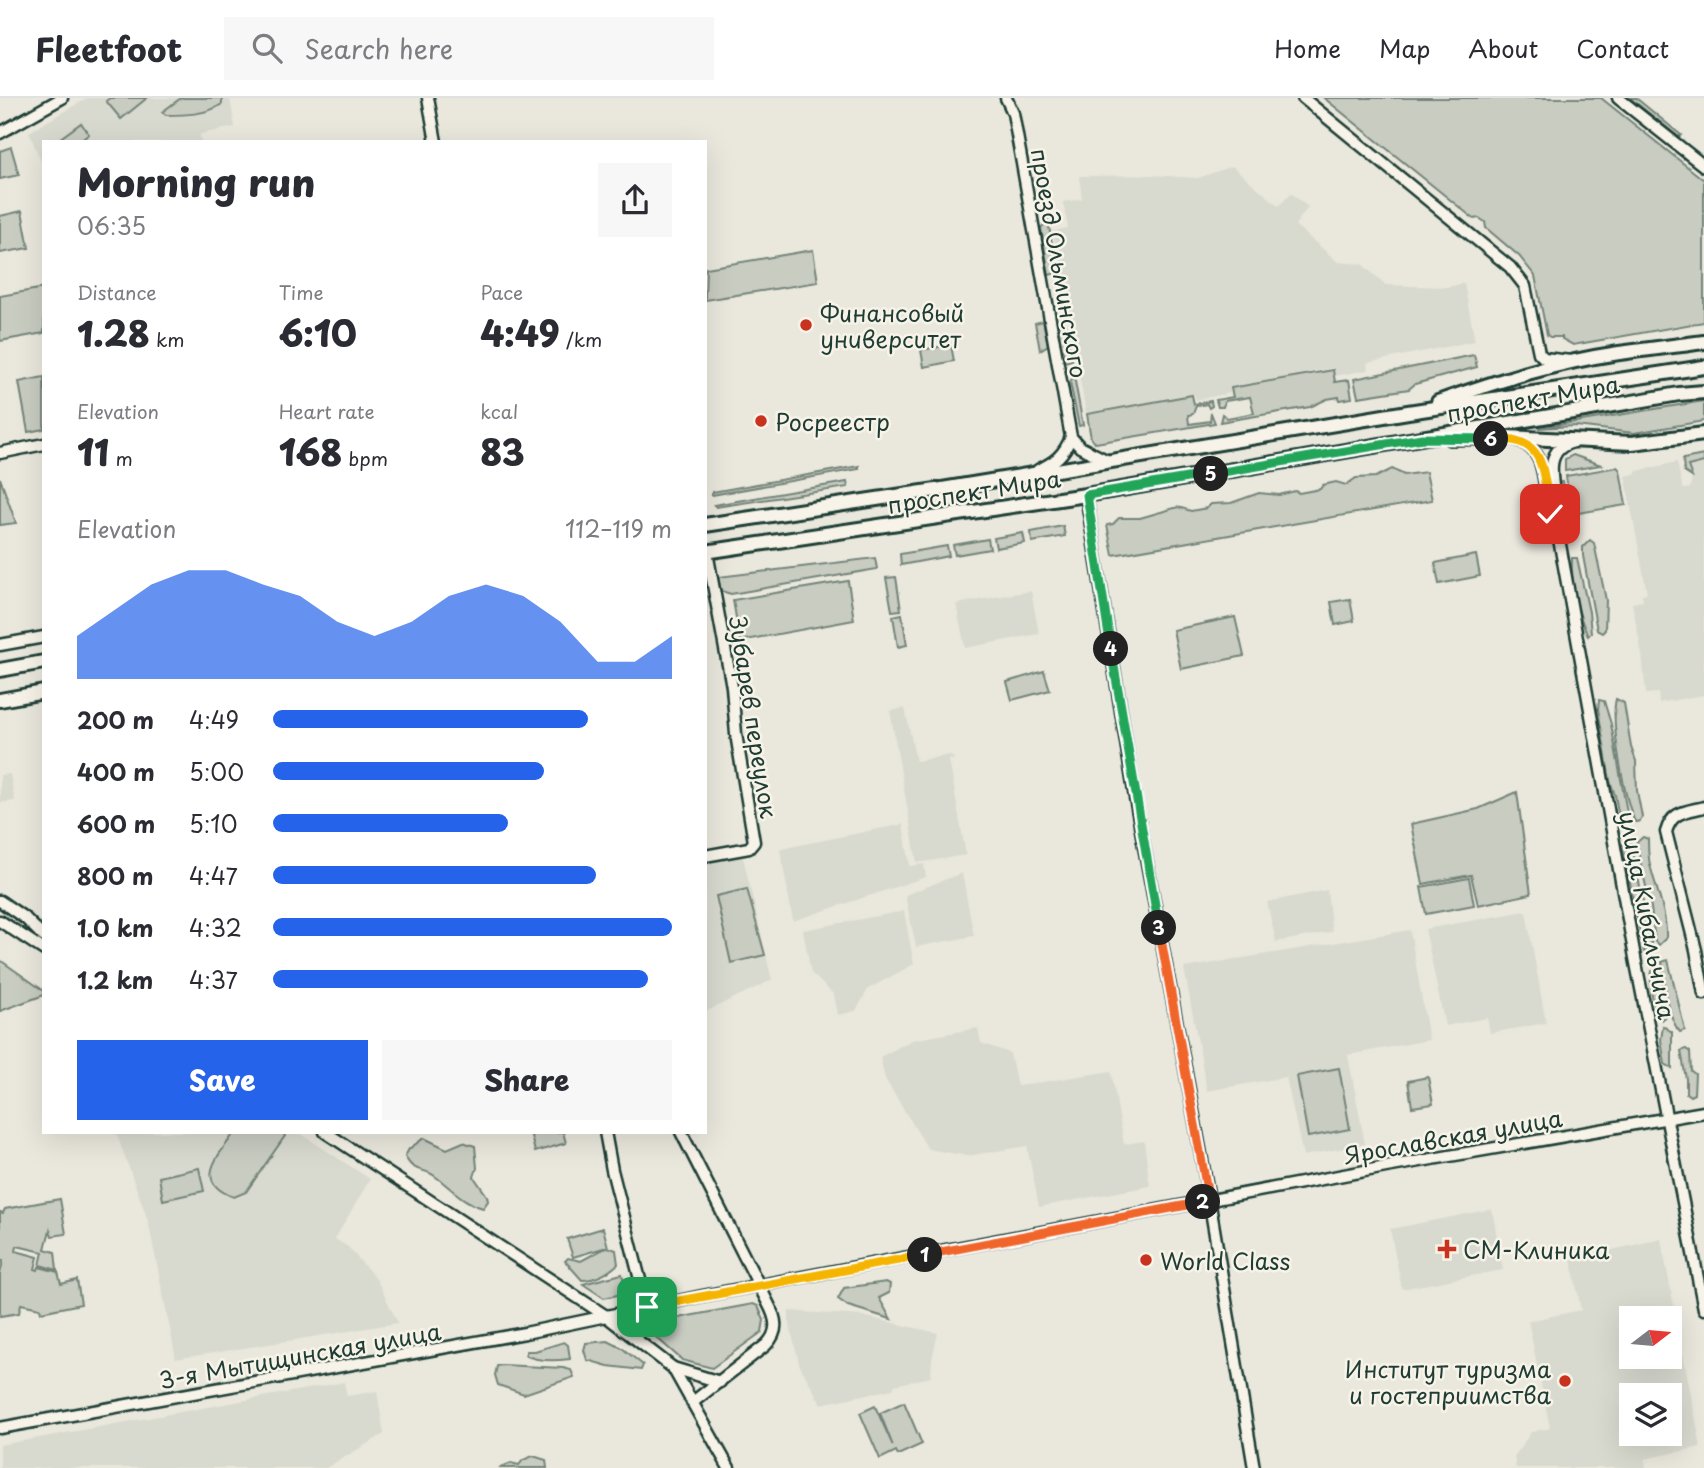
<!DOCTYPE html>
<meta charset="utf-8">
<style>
:root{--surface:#fff;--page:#f7f7f7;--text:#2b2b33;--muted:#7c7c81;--line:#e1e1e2;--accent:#2563eb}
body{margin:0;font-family:"Playpen Sans",sans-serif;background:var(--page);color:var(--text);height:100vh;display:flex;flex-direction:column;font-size:26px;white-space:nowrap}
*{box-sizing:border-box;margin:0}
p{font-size:23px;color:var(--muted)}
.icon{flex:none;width:38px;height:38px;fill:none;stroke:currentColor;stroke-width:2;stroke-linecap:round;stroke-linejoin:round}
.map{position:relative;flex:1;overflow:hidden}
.details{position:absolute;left:42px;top:42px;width:665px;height:994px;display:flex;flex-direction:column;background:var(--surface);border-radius:0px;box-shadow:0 7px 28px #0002}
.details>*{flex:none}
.needle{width:46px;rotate:74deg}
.fabs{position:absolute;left:1619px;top:1208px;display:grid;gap:14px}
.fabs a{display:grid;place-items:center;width:63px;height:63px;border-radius:0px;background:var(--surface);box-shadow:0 7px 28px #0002;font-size:35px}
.pin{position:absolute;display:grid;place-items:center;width:60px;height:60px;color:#fff;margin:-30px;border-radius:14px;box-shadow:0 4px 10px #0006}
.km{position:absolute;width:35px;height:35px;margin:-18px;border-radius:50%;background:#222;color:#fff;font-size:19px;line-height:35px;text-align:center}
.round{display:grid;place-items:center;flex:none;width:74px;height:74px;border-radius:0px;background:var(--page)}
.headline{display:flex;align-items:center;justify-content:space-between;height:119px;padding:0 35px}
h1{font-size:38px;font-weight:800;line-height:52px}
.figures{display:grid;grid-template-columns:repeat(3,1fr);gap:10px;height:119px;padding:7px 35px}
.figures div{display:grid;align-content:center}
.figures b{font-size:35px;font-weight:800}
.figures small{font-size:19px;font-weight:400}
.figures p{font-size:19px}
.chart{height:196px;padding:14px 35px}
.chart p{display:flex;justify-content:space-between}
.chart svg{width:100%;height:126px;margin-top:7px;fill:var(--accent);opacity:.7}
.primary-button{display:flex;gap:14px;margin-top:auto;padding:14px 35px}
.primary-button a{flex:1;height:80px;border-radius:0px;background:var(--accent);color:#fff;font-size:28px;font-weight:800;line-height:80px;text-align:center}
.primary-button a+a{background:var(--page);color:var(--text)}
ul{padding:0 35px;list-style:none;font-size:23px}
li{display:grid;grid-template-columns:112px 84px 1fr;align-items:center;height:52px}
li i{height:18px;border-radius:9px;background:var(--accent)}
header{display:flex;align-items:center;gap:42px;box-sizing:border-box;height:98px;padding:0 35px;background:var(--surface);border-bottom:2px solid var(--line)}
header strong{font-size:33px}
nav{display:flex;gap:38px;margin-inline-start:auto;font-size:24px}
.search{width:490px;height:63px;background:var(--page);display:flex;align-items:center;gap:18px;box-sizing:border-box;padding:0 24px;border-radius:0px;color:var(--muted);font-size:26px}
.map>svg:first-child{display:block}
.built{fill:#d9dacf;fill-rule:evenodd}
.green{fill:#c8ccc1;stroke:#74847a;stroke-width:2}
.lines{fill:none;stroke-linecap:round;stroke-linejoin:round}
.minor-casing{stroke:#1f3d34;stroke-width:15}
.major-casing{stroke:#1f3d34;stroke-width:18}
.minor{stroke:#f7f3e8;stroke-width:10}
.major{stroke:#f7f3e8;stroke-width:12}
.split-1-casing{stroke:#fff;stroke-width:14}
.split-2-casing{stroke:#fff;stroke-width:14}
.split-3-casing{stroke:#fff;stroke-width:14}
.split-4-casing{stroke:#fff;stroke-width:14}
.split-5-casing{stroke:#fff;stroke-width:14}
.split-6-casing{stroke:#fff;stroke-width:14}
.split-7-casing{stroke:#fff;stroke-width:14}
.split-1{stroke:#f5b400;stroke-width:9}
.split-2{stroke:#f0652b;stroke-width:9}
.split-3{stroke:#f0652b;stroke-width:9}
.split-4{stroke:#22a559;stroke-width:9}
.split-5{stroke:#22a559;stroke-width:9}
.split-6{stroke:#22a559;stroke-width:9}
.split-7{stroke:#f5b400;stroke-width:9}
.poi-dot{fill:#c8321e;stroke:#f7f3e8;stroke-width:2.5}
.labels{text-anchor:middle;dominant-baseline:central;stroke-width:5;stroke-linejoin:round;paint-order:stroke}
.street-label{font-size:23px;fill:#1f3d34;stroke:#f7f3e8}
.poi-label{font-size:23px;fill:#1f3d34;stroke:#f7f3e8;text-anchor:start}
</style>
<header>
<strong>Fleetfoot</strong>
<div class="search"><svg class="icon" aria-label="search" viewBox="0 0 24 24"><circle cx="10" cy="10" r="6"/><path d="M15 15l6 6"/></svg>Search here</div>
<nav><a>Home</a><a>Map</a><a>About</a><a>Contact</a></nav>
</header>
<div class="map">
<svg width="1704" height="1370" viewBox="0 0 1704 1370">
<rect width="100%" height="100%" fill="#eae8dd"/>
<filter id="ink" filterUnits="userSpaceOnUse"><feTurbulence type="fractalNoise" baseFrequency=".0143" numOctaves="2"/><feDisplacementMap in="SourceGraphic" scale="14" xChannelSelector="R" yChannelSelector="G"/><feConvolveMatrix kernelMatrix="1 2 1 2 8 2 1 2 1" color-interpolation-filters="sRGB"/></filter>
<g filter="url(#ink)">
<g class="built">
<polygon points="87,0 230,0 235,29 200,36 201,44 44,44 44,71 29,34"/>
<polygon points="1232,68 1279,108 1291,95 1308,109 1295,127 1338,164 1362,166 1386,187 1447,189 1464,185 1475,243 1367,265 1368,272 1335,278 1332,270 1231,290 1231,295 1196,302 1194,296 1086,315 1053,133 1068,130 1063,104 1082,101 1079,78 1152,77 1198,80"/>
<polygon points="1677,364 1683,391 1690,390 1692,377 1688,368 1704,364 1704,597 1659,605 1658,595 1646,596 1642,557 1632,505 1643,503 1642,496 1647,495 1625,378 1635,376 1637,373"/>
<polygon points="1031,493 1039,536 965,550 956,506"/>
<polygon points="905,610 916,663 949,657 955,661 949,662 966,757 917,765 890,613"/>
<polygon points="10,676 15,703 0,705 0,677"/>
<polygon points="903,726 910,768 924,766 926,779 793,823 780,751"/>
<polygon points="743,759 772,882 705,914 705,765"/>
<polygon points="962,775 974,838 916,849 905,797"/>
<polygon points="1327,792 1332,834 1276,844 1267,804"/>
<polygon points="904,813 914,866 868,891 856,913 838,917 834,897 811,875 803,832"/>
<polygon points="1526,813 1546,925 1490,935 1487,920 1445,928 1425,831"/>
<polygon points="1410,832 1429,942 1348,957 1365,1046 1303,1058 1286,979 1207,993 1184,870"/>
<polygon points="978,930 981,945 1010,955 1017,988 1111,973 1124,1046 1144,1043 1150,1088 1039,1109 1027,1048 967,1058 928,1051 885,981 880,959 912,942"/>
<polygon points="116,1034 298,1034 370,1081 335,1141 348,1149 377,1182 398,1225 176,1261 148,1123"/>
<polygon points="1492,1111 1503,1172 1402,1191 1390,1131"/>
<path d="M 1661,1141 L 1701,1349 L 1645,1361 L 1646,1370 L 1516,1370 L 1514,1359 L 1531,1334 L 1550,1330 L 1528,1223 L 1581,1212 L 1571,1161 ZM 1631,1220 L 1670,1220 L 1670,1258 L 1631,1258 ZM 1631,1297 L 1670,1297 L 1670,1335 L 1631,1335 Z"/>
<polygon points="789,1213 863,1218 938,1235 932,1261 931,1279 895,1287 893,1291 821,1306 799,1266 789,1224"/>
<polygon points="344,1284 347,1298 377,1293 384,1336 326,1370 0,1370 0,1347"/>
</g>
<g class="green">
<polygon points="110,0 147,0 121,21 106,3"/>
<path d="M 181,0 L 222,0 L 222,6 C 207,17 183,17 166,17 L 162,14 Z"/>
<polygon points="1324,0 1601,0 1704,82 1704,224 1573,247 1562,241 1562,239 1550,239 1547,237 1535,178 1519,158 1486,130 1485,124 1479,120 1474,121"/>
<polygon points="1630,0 1636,0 1681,37 1679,39"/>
<polygon points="81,25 89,36 79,44 55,44"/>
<polygon points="11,49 19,77 0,81 0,53"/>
<polygon points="22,113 29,150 0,155 0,118"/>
<polygon points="1048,122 1057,175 1049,177 1041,130"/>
<polygon points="813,152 818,184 705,202 706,170"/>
<polygon points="44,190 44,235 0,243 0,198"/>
<polygon points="1043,223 1048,247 1040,252 1035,225"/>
<polygon points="1065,226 1072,262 1064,264 1057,227"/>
<polygon points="951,247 954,263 924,269 921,252"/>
<polygon points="1474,257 1477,269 1415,286 1409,291 1358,299 1354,281"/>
<polygon points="1333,272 1335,284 1349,282 1352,300 1340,302 1339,299 1327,301 1310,309 1220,324 1222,316 1227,320 1254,315 1250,299 1225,303 1223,309 1218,309 1216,302 1233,299 1231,290"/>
<polygon points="1074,278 1083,327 1079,328 1070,284"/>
<polygon points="44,279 44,331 28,334 19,284"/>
<polygon points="1192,297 1194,306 1211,303 1212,308 1209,310 1207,306 1196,308 1193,316 1188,317 1189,326 1210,323 1211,315 1215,325 1096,345 1091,341 1087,316"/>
<polygon points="1704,303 1704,323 1634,335 1576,328 1539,330"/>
<polygon points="1573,357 1601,367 1565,373 1565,361"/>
<polygon points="1704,357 1704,364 1688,368 1692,379 1684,374 1683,361"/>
<polygon points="859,368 859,371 712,397 712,394"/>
<polygon points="1617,369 1620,372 1626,407 1573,416 1567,410 1569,422 1565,421 1557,385 1562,384 1564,391 1567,386 1566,378"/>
<polygon points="1392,371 1404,377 1426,374 1432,402 1113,457 1107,427 1113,426 1119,420 1140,420 1178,409 1191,413 1207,410 1211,406 1231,405 1259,395 1279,397 1295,393 1299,395 1320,391 1323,387 1336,384 1346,387 1356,380 1376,379"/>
<polygon points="0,380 16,425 0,427"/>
<polygon points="847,384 848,389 716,409 714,407"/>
<polygon points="1063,428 1065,438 1032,444 1031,434"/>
<polygon points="1023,435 1025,445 996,450 994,440"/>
<polygon points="988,441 990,451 955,457 953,447"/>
<polygon points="1590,442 1594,445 1606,502 1605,532 1602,535 1597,532 1583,458 1583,449"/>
<polygon points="947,448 949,458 901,467 900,456"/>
<polygon points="1476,457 1480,478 1439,486 1435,465"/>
<polygon points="875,460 877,471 731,496 721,493 718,479"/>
<path d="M 1572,460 L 1577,460 L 1589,514 L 1591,535 L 1588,538 C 1577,515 1571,485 1572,460 Z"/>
<polygon points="896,479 901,512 892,513 886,480"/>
<polygon points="848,483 854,522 740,543 733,502"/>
<polygon points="1350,501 1354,523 1335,527 1331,504"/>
<polygon points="902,516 907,547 898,549 893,518"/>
<polygon points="1235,519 1244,558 1181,571 1173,532"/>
<polygon points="1044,573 1050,592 1012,602 1007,584"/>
<path d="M 1616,601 L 1624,605 L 1631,649 L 1636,663 L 1637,693 L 1642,719 L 1640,723 L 1635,724 C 1625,703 1610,624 1616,601 Z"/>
<polygon points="1599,602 1604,603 1611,626 1628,720 1623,722 1619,720 1615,697 1610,683 1598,611"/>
<polygon points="1517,694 1531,796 1478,807 1471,777 1423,786 1411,726 1478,711"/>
<path d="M 1643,739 L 1648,741 C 1648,752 1648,764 1652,774 C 1658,796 1667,817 1666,840 L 1659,847 L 1655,844 L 1651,810 L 1636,745 Z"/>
<polygon points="1631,745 1653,852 1644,854 1622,746"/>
<polygon points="1469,780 1474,807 1426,816 1421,789"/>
<polygon points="747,791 765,857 731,865 716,798"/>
<polygon points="0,862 44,893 44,897 0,913"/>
<path d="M 1668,862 L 1685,932 L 1680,934 C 1667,921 1665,883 1662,864 Z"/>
<path d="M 1657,872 L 1662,880 L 1666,914 L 1665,918 L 1662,922 C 1652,910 1649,888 1652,873 Z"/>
<polygon points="1663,928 1672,934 1672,970 1665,966 1661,942"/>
<polygon points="1686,951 1690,954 1691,973 1695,976 1694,996 1690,998 1686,995 1686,981 1681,953"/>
<polygon points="1339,970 1350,1031 1308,1039 1297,978"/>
<polygon points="1428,979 1433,1006 1412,1009 1408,983"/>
<path d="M 235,1034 L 283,1034 L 285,1038 L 246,1094 L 234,1099 C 192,1084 218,1058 235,1034 Z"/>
<polygon points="530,1034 563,1034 566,1045 535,1054"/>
<path d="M 424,1040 L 447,1051 L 463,1044 L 475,1048 L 477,1070 L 474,1079 L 487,1098 L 488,1103 L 483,1110 C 464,1105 452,1091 436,1079 C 424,1069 413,1076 405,1058 L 409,1051 Z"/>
<polygon points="199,1070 204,1093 163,1102 159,1079"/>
<polygon points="60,1101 66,1136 52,1138 50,1132 45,1151 55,1154 57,1172 40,1167 43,1154 17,1148 16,1153 38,1159 35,1171 38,1172 39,1169 58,1174 61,1186 77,1182 81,1206 41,1214 40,1210 21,1206 19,1215 0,1218 0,1176 3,1163 0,1162 0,1114 3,1115 5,1111"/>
<path d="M 603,1130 L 608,1149 L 616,1152 L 618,1166 C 608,1175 596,1182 582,1182 L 565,1163 L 568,1160 L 581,1163 L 607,1149 L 573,1159 L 567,1141 Z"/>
<polygon points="622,1176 626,1190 622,1196 604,1200 583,1186"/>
<polygon points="886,1184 890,1186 889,1195 879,1200 891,1221 848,1208 838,1201 844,1190"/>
<polygon points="753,1206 758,1208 764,1222 762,1234 712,1270 682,1262 647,1231 651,1225"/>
<polygon points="608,1243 622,1250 643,1267 641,1272 608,1268 587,1262 584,1252 586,1245"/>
<path d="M 564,1244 L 568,1247 L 570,1261 C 555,1263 538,1264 525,1257 L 527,1253 L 535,1253 Z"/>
<polygon points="502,1267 563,1270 571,1272 574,1279 524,1296 498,1287 495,1277 497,1268"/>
<polygon points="904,1304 922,1346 898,1357 896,1353 880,1361 860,1315 875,1308 893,1348 880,1315"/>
<polygon points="533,1358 546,1362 547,1370 499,1370 511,1365 519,1367 523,1362"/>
</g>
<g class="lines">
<g class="minor-casing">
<g id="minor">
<polyline points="428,0 436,44"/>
<path d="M 1006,0 L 1013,15 L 1071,339 C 1064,357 1055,364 1038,372"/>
<polyline points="1303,0 1510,169 1525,188 1539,255 1544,260 1571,263"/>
<polyline points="1618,0 1704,68"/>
<polyline points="0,35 62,0"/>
<polyline points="1071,339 1080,349 1108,363"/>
<path d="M 1515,341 C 1556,354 1537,400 1557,430"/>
<path d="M 1574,344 C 1533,352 1562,403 1557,430 L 1636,865 L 1704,1211"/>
<polyline points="0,355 44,346"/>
<polyline points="1086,397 1135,700 1206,1083 1254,1370"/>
<polyline points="0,547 44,539"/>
<path d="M 1704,709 C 1685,714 1672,713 1666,734 L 1696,852 L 1704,896"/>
<polyline points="705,758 749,750 754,744 736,636 732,589 707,454"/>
<polyline points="0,803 26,821 44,839"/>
<polyline points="0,823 44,852"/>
<polyline points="325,1034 606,1218 673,1270 729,1370"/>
<polyline points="605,1034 612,1072 647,1209"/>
<path d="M 681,1034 L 768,1205 C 776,1220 780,1233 766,1247 L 693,1304"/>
<polyline points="673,1270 720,1284"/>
<polyline points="0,1330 525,1235 702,1198 1386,1069 1704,1014"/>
</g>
</g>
<g class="major-casing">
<g id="major">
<path d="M 1438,304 C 1497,283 1557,264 1619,255 C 1647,251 1676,248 1704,244"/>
<polyline points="1450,340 1507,339 1632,345 1704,336"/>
<polyline points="705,427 936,392 1408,314 1704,269"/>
<polyline points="705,454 1086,397 1679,296 1704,294"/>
<polyline points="0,572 44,564"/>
<polyline points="0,602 44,594"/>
</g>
</g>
<use href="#minor" class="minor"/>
<use href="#major" class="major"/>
</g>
</g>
<g class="lines" filter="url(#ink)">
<g class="split-1-casing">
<polyline id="split-1" points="647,1209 925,1157"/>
</g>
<g class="split-2-casing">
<polyline id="split-2" points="925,1157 1203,1104"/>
</g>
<g class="split-3-casing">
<polyline id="split-3" points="1159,830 1209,1103 1203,1104"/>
</g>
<g class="split-4-casing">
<polyline id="split-4" points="1111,551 1159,830"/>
</g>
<g class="split-5-casing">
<polyline id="split-5" points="1111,551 1087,397 1211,376"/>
</g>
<g class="split-6-casing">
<polyline id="split-6" points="1211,376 1422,340 1491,341"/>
</g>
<g class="split-7-casing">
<path id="split-7" d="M 1491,341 C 1548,337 1542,374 1550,416"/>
</g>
<use href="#split-1" class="split-1"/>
<use href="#split-2" class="split-2"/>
<use href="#split-3" class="split-3"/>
<use href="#split-4" class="split-4"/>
<use href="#split-5" class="split-5"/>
<use href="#split-6" class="split-6"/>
<use href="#split-7" class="split-7"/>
</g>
<g class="poi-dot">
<circle cx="806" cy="227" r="7"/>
<circle cx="761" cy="323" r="7"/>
<path d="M1443.5 1140.5h7v7h7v7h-7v7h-7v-7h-7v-7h7z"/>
<circle cx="1146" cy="1162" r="7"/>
<circle cx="1565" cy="1283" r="7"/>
</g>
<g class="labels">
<g class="street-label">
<text transform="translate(1060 165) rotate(80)">проезд Ольминского</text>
<text transform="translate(1533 300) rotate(-10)">проспект Мира</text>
<text transform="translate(974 393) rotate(-9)">проспект Мира</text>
<text transform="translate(754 619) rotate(81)">Зубарев переулок</text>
<text transform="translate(1648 817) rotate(79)">улица Кибальчича</text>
<text transform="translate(1453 1038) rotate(-10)">Ярославская улица</text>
<text transform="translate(300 1257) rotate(-10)">3-я Мытищинская улица</text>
</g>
<g class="poi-label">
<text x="820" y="214">Финансовый<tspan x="820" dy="26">университет</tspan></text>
<text x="775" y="323">Росреестр</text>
<text x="1463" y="1151">СМ-Клиника</text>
<text x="1160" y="1162">World Class</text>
<text x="1551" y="1270" text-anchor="end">Институт туризма<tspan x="1551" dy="26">и гостеприимства</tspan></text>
</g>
</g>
</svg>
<div class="fabs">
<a><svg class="needle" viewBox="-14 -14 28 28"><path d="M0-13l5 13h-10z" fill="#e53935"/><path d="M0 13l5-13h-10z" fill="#7c7c81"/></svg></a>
<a><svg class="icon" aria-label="layers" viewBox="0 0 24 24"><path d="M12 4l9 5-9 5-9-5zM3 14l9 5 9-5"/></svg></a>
</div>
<div class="pin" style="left:647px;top:1209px;background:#1e9e55"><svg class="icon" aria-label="arrive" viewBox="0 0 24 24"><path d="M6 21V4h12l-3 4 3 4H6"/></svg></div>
<div class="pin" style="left:1550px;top:416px;background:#d93025"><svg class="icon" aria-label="check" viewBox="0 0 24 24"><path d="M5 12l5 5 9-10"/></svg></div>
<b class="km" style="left:925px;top:1157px">1</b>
<b class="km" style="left:1203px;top:1104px">2</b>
<b class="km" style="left:1159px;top:830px">3</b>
<b class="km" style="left:1111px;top:551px">4</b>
<b class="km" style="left:1211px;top:376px">5</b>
<b class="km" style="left:1491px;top:341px">6</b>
<section class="details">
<div class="headline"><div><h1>Morning run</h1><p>06:35</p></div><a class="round"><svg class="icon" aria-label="share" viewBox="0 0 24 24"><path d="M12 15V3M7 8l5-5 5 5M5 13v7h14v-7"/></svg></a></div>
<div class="figures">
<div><p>Distance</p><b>1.28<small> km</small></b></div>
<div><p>Time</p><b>6:10</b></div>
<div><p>Pace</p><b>4:49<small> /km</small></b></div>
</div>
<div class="figures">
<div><p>Elevation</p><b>11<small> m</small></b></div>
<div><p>Heart rate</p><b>168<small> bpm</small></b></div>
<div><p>kcal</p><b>83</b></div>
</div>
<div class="chart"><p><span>Elevation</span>112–119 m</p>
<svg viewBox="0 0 160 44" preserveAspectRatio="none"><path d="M0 44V29L10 20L20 11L30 6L40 6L50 11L60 15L70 24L80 29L90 24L100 15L110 11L120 15L130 24L140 38L150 38L160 29V44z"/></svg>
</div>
<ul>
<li><b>200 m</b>4:49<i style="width:79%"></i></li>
<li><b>400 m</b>5:00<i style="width:68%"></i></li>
<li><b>600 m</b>5:10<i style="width:59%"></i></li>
<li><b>800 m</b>4:47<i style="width:81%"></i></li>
<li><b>1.0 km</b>4:32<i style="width:100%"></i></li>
<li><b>1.2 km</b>4:37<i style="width:94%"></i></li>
</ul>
<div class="primary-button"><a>Save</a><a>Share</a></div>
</section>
</div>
